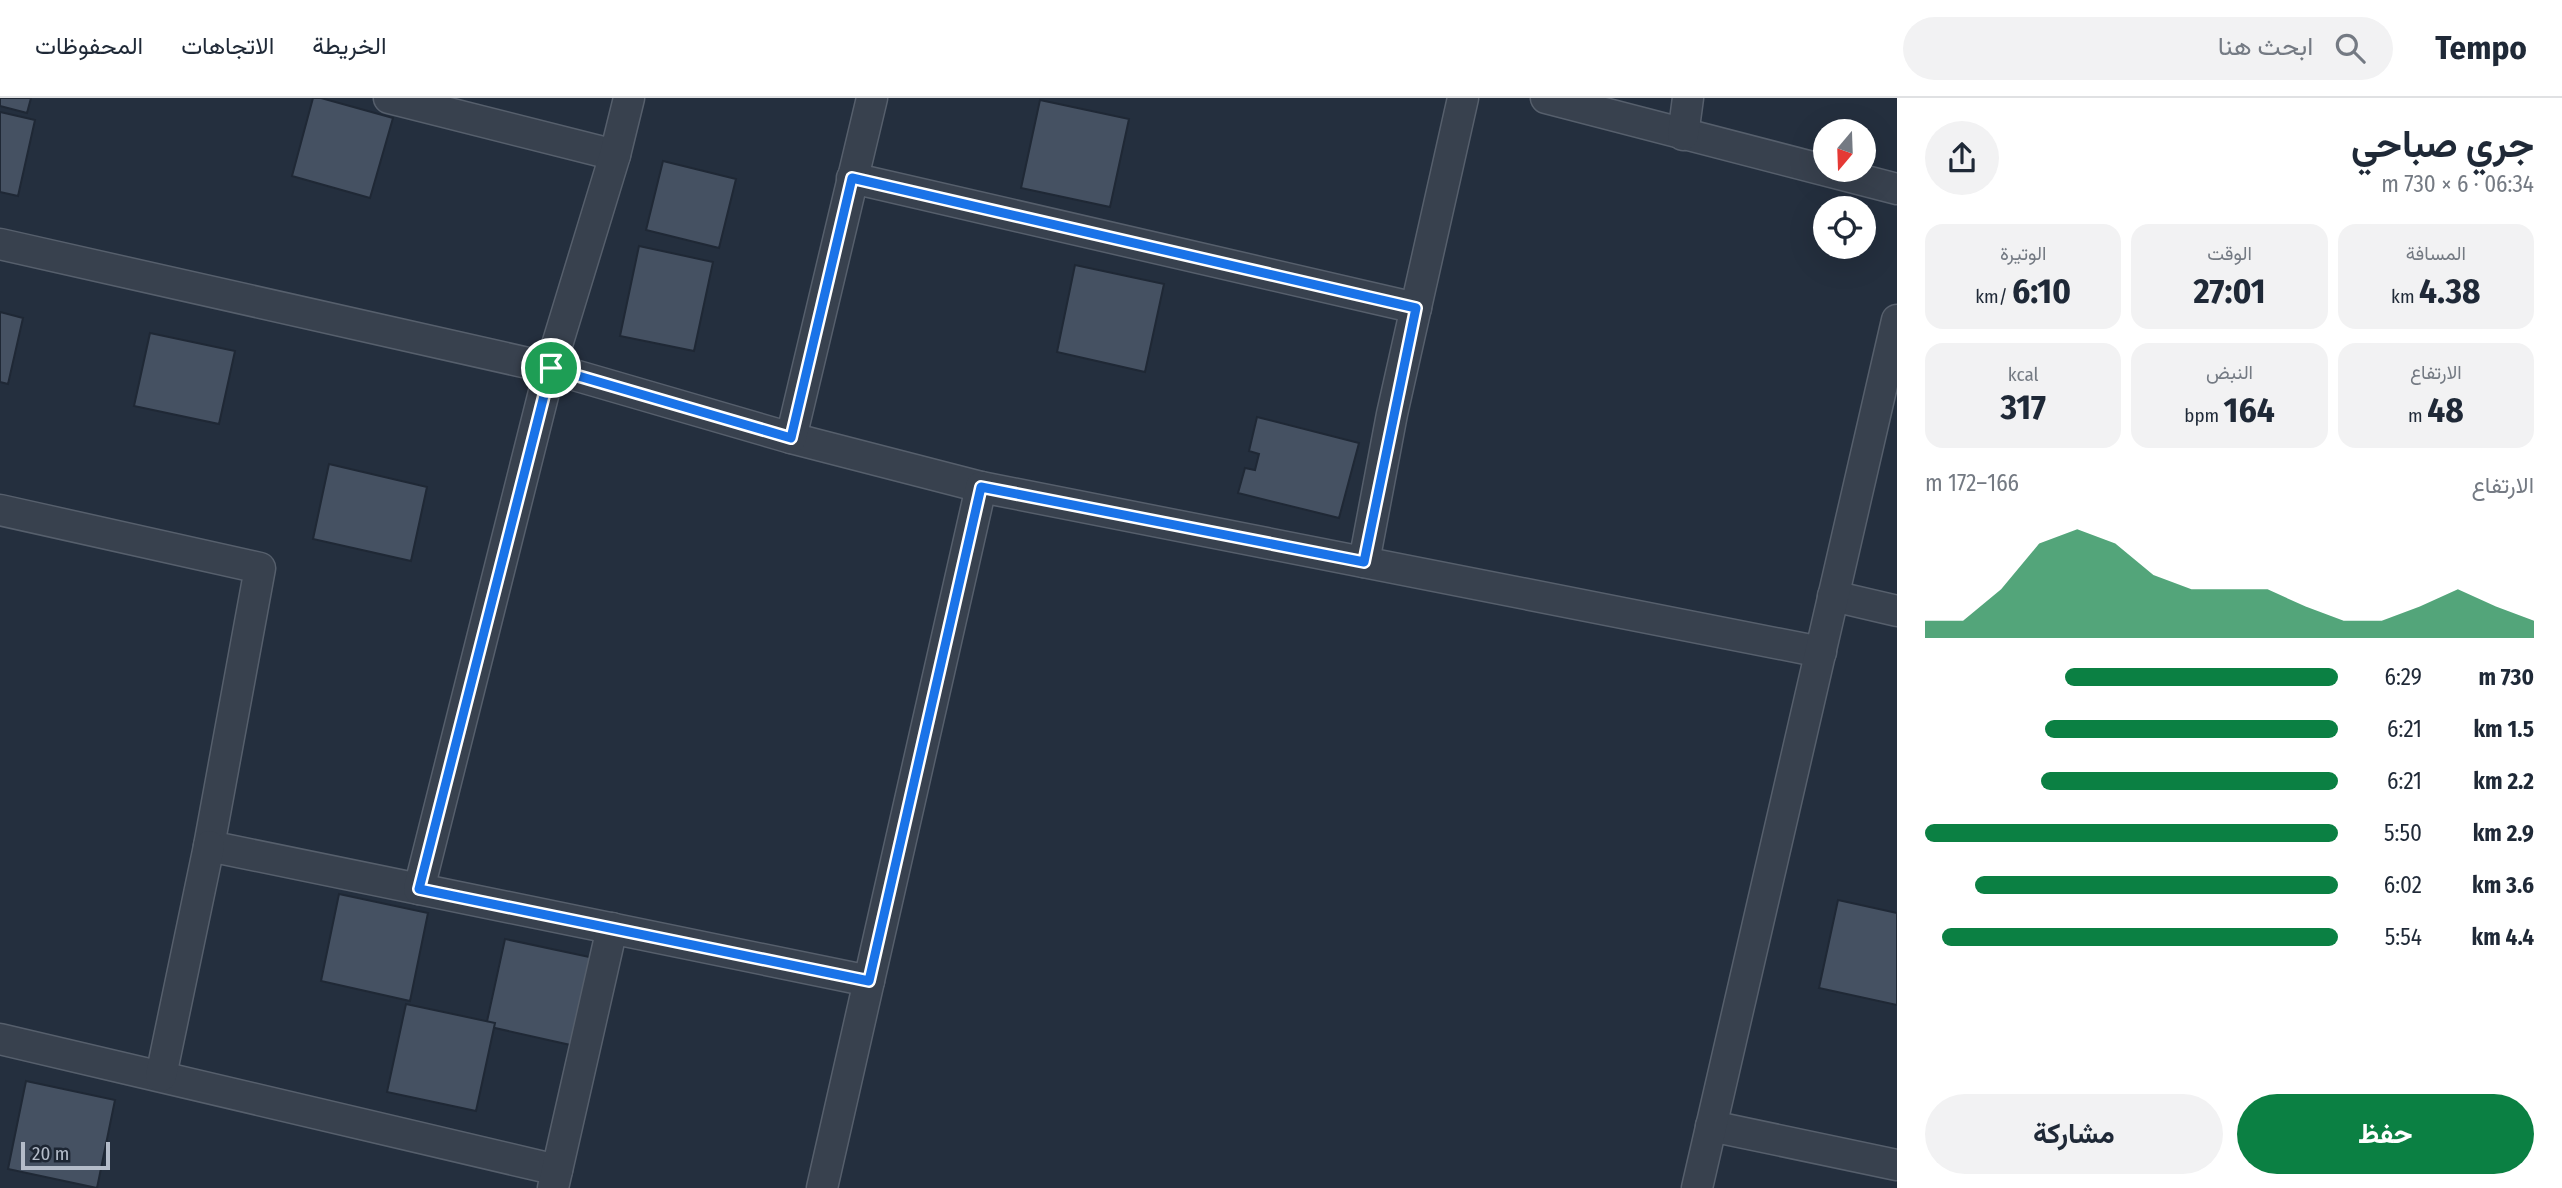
<!DOCTYPE html>
<html lang="ar">
<meta charset="utf-8">
<style>
:root{--surface:#fff;--page:#f2f2f3;--text:#1f2937;--muted:#747a83;--line:#e0e1e3;--accent:#0b8043}
body{margin:0;font-family:"Fira Sans Condensed",Vazirmatn,sans-serif;background:var(--page);color:var(--text);direction:rtl;height:100vh;display:flex;flex-direction:column;font-size:26px;white-space:nowrap}
*{box-sizing:border-box;margin:0}
p{font-size:23px;color:var(--muted)}
.icon{flex:none;width:38px;height:38px;fill:none;stroke:currentColor;stroke-width:2;stroke-linecap:round;stroke-linejoin:round}
.map{position:relative;flex:1;overflow:hidden;direction:ltr}
.drawer{display:flex;flex-direction:column;background:var(--surface);width:665px}
.drawer>*{flex:none}
.needle{width:46px;rotate:199deg}
.controls{position:absolute;left:1813px;top:21px;display:grid;gap:14px}
.controls a{display:grid;place-items:center;width:63px;height:63px;border-radius:50%;background:var(--surface);box-shadow:0 7px 28px #0002;font-size:35px}
.scale{position:absolute;left:21px;bottom:18px;width:89px;box-sizing:border-box;padding-left:7px;border:4px solid #b4bcc9;border-top:0;font-size:19px;line-height:24px;white-space:nowrap;color:#b4bcc9;-webkit-text-stroke:5px #1d2633;paint-order:stroke}
.pin{position:absolute;display:grid;place-items:center;width:60px;height:60px;color:#fff;margin:-30px;border:4px solid #fff;border-radius:50%;box-shadow:0 2px 7px #0007}
.round{display:grid;place-items:center;flex:none;width:74px;height:74px;border-radius:37px;background:var(--page)}
.summary{display:flex;align-items:center;justify-content:space-between;height:119px;padding:0 28px}
h1{font-size:38px;font-weight:700;line-height:52px}
.figures{display:grid;grid-template-columns:repeat(3,1fr);gap:10px;height:119px;padding:7px 28px}
.figures div{display:grid;align-content:center;border-radius:18px;background:var(--page);text-align:center}
.figures b{font-size:35px;font-weight:700}
.figures small{font-size:19px;font-weight:400}
.figures p{font-size:19px}
.chart{height:196px;padding:14px 28px}
.chart p{display:flex;justify-content:space-between}
.chart svg{width:100%;height:126px;margin-top:7px;fill:var(--accent);opacity:.7}
.primary-button{display:flex;gap:14px;margin-top:auto;padding:14px 28px}
.primary-button a{flex:1;height:80px;border-radius:42px;background:var(--accent);color:#fff;font-size:28px;font-weight:700;line-height:80px;text-align:center}
.primary-button a+a{background:var(--page);color:var(--text)}
ul{padding:0 28px;list-style:none;font-size:23px}
li{display:grid;grid-template-columns:112px 84px 1fr;align-items:center;height:52px}
li i{height:18px;border-radius:9px;background:var(--accent)}
header{display:flex;align-items:center;gap:42px;box-sizing:border-box;height:98px;padding:0 35px;background:var(--surface);border-bottom:2px solid var(--line)}
header strong{font-size:33px}
nav{display:flex;gap:38px;margin-inline-start:auto;font-size:24px}
.search{width:490px;height:63px;background:var(--page);display:flex;align-items:center;gap:18px;box-sizing:border-box;padding:0 24px;border-radius:38px;color:var(--muted);font-size:26px}
main{display:flex;flex:1;min-height:0}
.map>svg:first-child{display:block}
.building{fill:#455162;stroke:#1f2835;stroke-width:2}
.lines{fill:none;stroke-linecap:round;stroke-linejoin:round}
.street-casing{stroke:#565f6c;stroke-width:33}
.street{stroke:#38414e;stroke-width:30}
.route-casing{stroke:#fff;stroke-width:14}
.route{stroke:#1a73e8;stroke-width:9}
</style>
<header>
<strong>Tempo</strong>
<div class="search"><svg class="icon" aria-label="search" viewBox="0 0 24 24"><circle cx="10" cy="10" r="6"/><path d="M15 15l6 6"/></svg>ابحث هنا</div>
<nav><a>الخريطة</a><a>الاتجاهات</a><a>المحفوظات</a></nav>
</header>
<main>
<section class="drawer">
<div class="summary"><div><h1>جري صباحي</h1><p>06:34 · 6 × 730 m</p></div><a class="round"><svg class="icon" aria-label="share" viewBox="0 0 24 24"><path d="M12 15V3M7 8l5-5 5 5M5 13v7h14v-7"/></svg></a></div>
<div class="figures">
<div><p>المسافة</p><b>4.38<small> km</small></b></div>
<div><p>الوقت</p><b>27:01</b></div>
<div><p>الوتيرة</p><b>6:10<small> /km</small></b></div>
</div>
<div class="figures">
<div><p>الارتفاع</p><b>48<small> m</small></b></div>
<div><p>النبض</p><b>164<small> bpm</small></b></div>
<div><p>kcal</p><b>317</b></div>
</div>
<div class="chart"><p><span>الارتفاع</span>166–172 m</p>
<svg viewBox="0 0 160 44" preserveAspectRatio="none"><path d="M0 44V38L10 38L20 27L30 11L40 6L50 11L60 22L70 27L80 27L90 27L100 33L110 38L120 38L130 33L140 27L150 33L160 38V44z"/></svg>
</div>
<ul>
<li><b>730 m</b>6:29<i style="width:66%"></i></li>
<li><b>1.5 km</b>6:21<i style="width:71%"></i></li>
<li><b>2.2 km</b>6:21<i style="width:72%"></i></li>
<li><b>2.9 km</b>5:50<i style="width:100%"></i></li>
<li><b>3.6 km</b>6:02<i style="width:88%"></i></li>
<li><b>4.4 km</b>5:54<i style="width:96%"></i></li>
</ul>
<div class="primary-button"><a>حفظ</a><a>مشاركة</a></div>
</section>
<div class="map">
<svg width="1897" height="1090" viewBox="0 0 1897 1090">
<rect width="100%" height="100%" fill="#242f3e"/>
<g class="building">
<polygon points="0,0 31,0 27,15 0,8"/>
<polygon points="313,0 321,0 393,20 370,100 292,78"/>
<polygon points="1040,2 1129,21 1110,109 1021,90"/>
<polygon points="0,14 35,22 18,98 0,94"/>
<polygon points="663,63 736,81 719,150 646,132"/>
<polygon points="639,148 713,164 694,253 620,238"/>
<polygon points="1075,167 1164,186 1145,274 1057,254"/>
<polygon points="0,214 23,220 8,286 0,284"/>
<polygon points="150,235 235,253 219,326 134,308"/>
<polygon points="1257,319 1359,345 1339,420 1238,395 1245,370 1255,372 1259,356 1249,353"/>
<polygon points="329,366 427,389 411,463 313,441"/>
<polygon points="339,796 428,815 410,903 321,883"/>
<polygon points="1838,802 1897,815 1897,907 1819,890"/>
<polygon points="505,841 594,860 575,948 486,928"/>
<polygon points="406,906 495,925 476,1013 387,994"/>
<polygon points="26,983 115,1002 97,1090 8,1071"/>
</g>
<g class="lines">
<g class="street-casing">
<g id="street">
<polyline points="389,0 615,57"/>
<polyline points="1546,0 1897,91"/>
<polyline points="1683,37 1688,0"/>
<polyline points="852,80 1416,210"/>
<polyline points="0,146 550,270 791,340 981,389 1821,554"/>
<polyline points="791,340 872,0"/>
<polyline points="0,412 260,470 209,748 869,883"/>
<polyline points="1364,464 1392,316 1463,0"/>
<polyline points="1833,498 1897,513"/>
<polyline points="419,791 550,270 615,57 629,0"/>
<polyline points="0,941 557,1072"/>
<polyline points="161,978 209,748"/>
<polyline points="1711,1028 1897,1067"/>
<polyline points="553,1090 612,830"/>
<polyline points="822,1090 981,389"/>
<polyline points="1697,1090 1897,222"/>
</g>
</g>
<use href="#street" class="street"/>
</g>
<g class="lines">
<g class="route-casing">
<polygon id="route" points="852,80 1416,210 1364,464 981,389 869,883 419,791 551,270 791,340"/>
</g>
<use href="#route" class="route"/>
</g>
</svg>
<div class="controls">
<a><svg class="needle" viewBox="-14 -14 28 28"><path d="M0-13l5 13h-10z" fill="#e53935"/><path d="M0 13l5-13h-10z" fill="#747a83"/></svg></a>
<a><svg class="icon" aria-label="locate" viewBox="0 0 24 24"><circle cx="12" cy="12" r="6"/><path d="M12 2v4M12 18v4M2 12h4M18 12h4"/></svg></a>
</div>
<div class="scale">20 m</div>
<div class="pin" style="left:551px;top:270px;background:#1e9e55"><svg class="icon" aria-label="arrive" viewBox="0 0 24 24"><path d="M6 21V4h12l-3 4 3 4H6"/></svg></div>
</div>
</main>
